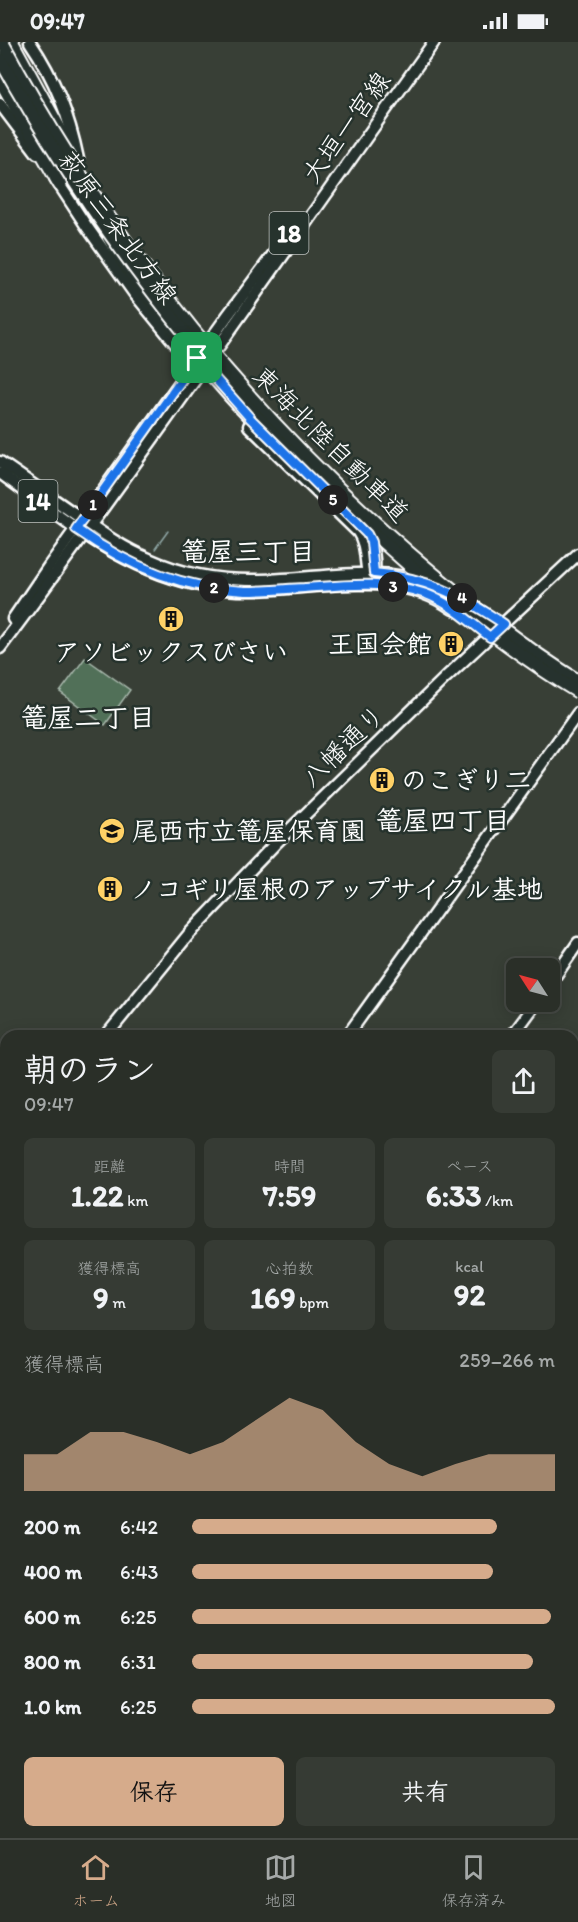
<!DOCTYPE html>
<html lang="ja">
<meta charset="utf-8">
<style>
:root{--surface:#2a2f28;--page:#363b34;--text:#f1f3f6;--muted:#a5a9a8;--line:#464a45;--accent:#d6ab8b}
body{margin:0;font-family:Itim,"Klee One",sans-serif;background:var(--page);color:var(--text);height:100vh;display:flex;flex-direction:column;font-size:22px;white-space:nowrap}
*{box-sizing:border-box;margin:0}
p{font-size:20px;color:var(--muted)}
.icon{flex:none;width:33px;height:33px;fill:none;stroke:currentColor;stroke-width:2;stroke-linecap:round;stroke-linejoin:round}
.map{position:relative;flex:1;overflow:hidden}
.panel{position:absolute;left:0px;top:988px;width:579px;height:808px;display:flex;flex-direction:column;background:var(--surface);border-radius:18px 18px 0 0;box-shadow:0 3px 15px #0003,0 0 0 2px var(--line)}
.panel>*{flex:none}
.needle{width:39px;rotate:306deg}
.buttons{position:absolute;left:506px;top:916px;display:grid;gap:12px}
.buttons a{display:grid;place-items:center;width:54px;height:54px;border-radius:9px;background:var(--surface);box-shadow:0 3px 15px #0003,0 0 0 2px var(--line);font-size:30px}
.pin{position:absolute;display:grid;place-items:center;width:51px;height:51px;color:#fff;margin:-26px;border-radius:12px;box-shadow:0 3px 9px #0006}
.km{position:absolute;width:30px;height:30px;margin:-15px;border-radius:50%;background:#222;color:#fff;font-size:16px;line-height:30px;text-align:center}
.round{display:grid;place-items:center;flex:none;width:63px;height:63px;border-radius:9px;background:var(--page)}
.head{display:flex;align-items:center;justify-content:space-between;height:102px;padding:0 24px}
h1{font-size:33px;font-weight:700;line-height:45px}
.figures{display:grid;grid-template-columns:repeat(3,1fr);gap:9px;height:102px;padding:6px 24px}
.figures div{display:grid;align-content:center;border-radius:9px;background:var(--page);text-align:center}
.figures b{font-size:30px;font-weight:700}
.figures small{font-size:16px;font-weight:400}
.figures p{font-size:16px}
.chart{height:168px;padding:12px 24px}
.chart p{display:flex;justify-content:space-between}
.chart svg{width:100%;height:108px;margin-top:6px;fill:var(--accent);opacity:.7}
.primary-button{display:flex;gap:12px;margin-top:auto;padding:12px 24px}
.primary-button a{flex:1;height:69px;border-radius:9px;background:var(--accent);color:#111;font-size:24px;font-weight:700;line-height:69px;text-align:center}
.primary-button a+a{background:var(--page);color:var(--text)}
ul{padding:0 24px;list-style:none;font-size:20px}
li{display:grid;grid-template-columns:96px 72px 1fr;align-items:center;height:45px}
li i{height:15px;border-radius:8px;background:var(--accent)}
.status{display:flex;justify-content:space-between;align-items:center;height:42px;padding:0 30px;background:var(--surface);direction:ltr}
.status svg{height:16px;fill:currentColor}
.tab-bar{display:flex;justify-content:space-around;align-items:center;height:84px;border-top:2px solid var(--line);background:var(--surface);font-size:16px;color:var(--muted)}
.tab-bar a{display:grid;justify-items:center;gap:3px}
.tab-bar .active{color:var(--accent)}
.map>svg:first-child{display:block}
.green{fill:#517059;stroke:#a8b8ac;stroke-width:1.5}
.lines{fill:none;stroke-linecap:round;stroke-linejoin:round}
.stream{stroke:#8fa6a5;stroke-width:1.5}
.secondary-casing{stroke:#fff;stroke-width:15}
.primary-casing{stroke:#fff;stroke-width:15}
.highway-casing{stroke:#fff;stroke-width:16}
.secondary{stroke:#26332d;stroke-width:10}
.primary{stroke:#26332d;stroke-width:10}
.highway{stroke:#26332d;stroke-width:12}
.highway-bridge-casing{stroke:#fff;stroke-width:16;stroke-linecap:butt}
.highway-bridge{stroke:#26332d;stroke-width:12}
.route-casing{stroke:#fff;stroke-width:12}
.route{stroke:#1a73e8;stroke-width:8}
.labels{text-anchor:middle;dominant-baseline:central;stroke-width:5;stroke-linejoin:round;paint-order:stroke}
.shield{fill:#26332d;stroke:#bec2c0;stroke-width:1.5}
.shield-label{font-size:24px;font-weight:bold;fill:#fff}
.street-label{font-size:26px;fill:#fff;stroke:#26332d}
.poi-label{font-size:26px;font-weight:bold;fill:#fff;stroke:#26332d;text-anchor:start}
.neighbourhood-label{font-size:27px;font-weight:bold;fill:#fff;stroke:#26332d}
</style>
<div class="status"><b>09:47</b><svg viewBox="0 0 49 12"><path d="M0 12V9h3v3zM5 12V6h3v6zM10 12V3h3v9zM15 12V0h3v12zM26 1h20v11H26zM47 4h2v5h-2z"/></svg></div>
<div class="map">
<svg width="578" height="1796" viewBox="0 0 578 1796">
<rect width="100%" height="100%" fill="#383f36"/>
<filter id="ink" filterUnits="userSpaceOnUse"><feTurbulence type="fractalNoise" baseFrequency=".0167" numOctaves="2"/><feDisplacementMap in="SourceGraphic" scale="12" xChannelSelector="R" yChannelSelector="G"/><feConvolveMatrix kernelMatrix="1 2 1 2 8 2 1 2 1" color-interpolation-filters="sRGB"/></filter>
<g filter="url(#ink)">
<g class="green">
<polygon points="85,616 130,648 105,683 60,650"/>
<rect x="573" y="1462" width="5" height="47"/>
</g>
<g class="lines">
<g class="stream">
<polyline points="155,507 168,489"/>
<polyline points="573,1461 578,1461"/>
<polyline points="573,1518 578,1517"/>
</g>
<g class="secondary-casing">
<g id="secondary">
<path d="M 30,0 C 55,37 69,73 78,117"/>
<polyline points="0,62 37,111"/>
<polyline points="55,136 87,185 134,251 188,317"/>
<path d="M 108,196 C 126,230 151,260 175,290 C 202,323 230,357 261,387"/>
<path d="M 249,384 L 358,490 C 368,504 364,523 370,539"/>
<path d="M 362,486 C 374,499 377,523 372,539"/>
<polyline points="549,943 578,901"/>
<polyline points="106,994 189,892 275,802 446,635 578,512"/>
<polyline points="347,994 578,671"/>
<polyline points="512,994 537,960"/>
<polyline points="0,1124 6,1117"/>
<polyline points="573,1171 578,1164"/>
<polyline points="573,1276 578,1279"/>
<polyline points="0,1479 6,1471"/>
<polyline points="0,1493 6,1497"/>
<polyline points="573,1782 578,1786"/>
<polyline points="435,1791 437,1793"/>
<polyline points="509,1791 516,1796"/>
<polyline points="127,1796 130,1791"/>
<polyline points="553,1796 557,1791"/>
</g>
</g>
<g class="primary-casing">
<g id="primary">
<path d="M 0,420 C 25,437 50,455 75,472 C 99,489 122,506 149,517 C 184,533 222,539 260,538 C 317,538 373,522 428,541"/>
<path d="M 0,431 C 68,480 124,530 209,545 C 287,559 384,517 453,567"/>
<polyline points="13,577 49,524 228,273 281,202"/>
<path d="M 0,606 C 149,407 290,202 434,0"/>
</g>
</g>
<g class="highway-casing">
<g id="highway">
<polyline points="12,0 76,117"/>
<polyline points="0,38 60,143"/>
</g>
</g>
<use href="#secondary" class="secondary"/>
<use href="#primary" class="primary"/>
<use href="#highway" class="highway"/>
<g class="highway-bridge-casing">
<g id="highway-bridge">
<path d="M 2,0 C 106,193 243,367 409,511 C 462,557 518,602 578,639"/>
<path d="M 0,17 C 106,205 238,374 401,516 C 456,565 515,612 578,650"/>
</g>
</g>
<use href="#highway-bridge" class="highway-bridge"/>
</g>
</g>
<g class="lines" filter="url(#ink)">
<g class="route-casing">
<path id="route" d="M 197,316 L 251,377 L 367,492 L 371,500 L 374,531 C 426,535 462,554 504,582 L 490,595 C 470,580 450,561 426,552 C 387,538 345,543 304,546 C 284,547 265,549 245,549 C 183,547 126,523 76,487 Z"/>
</g>
<use href="#route" class="route"/>
</g>
<defs>
<g id="building-disc" transform="scale(1.35)"><circle r="9.5" fill="#ffd166" stroke="#26332d"/><path d="M-4-6H4V6H1V3H-1V6H-4ZM-2.5-4.3h1.7v1.8h-1.7ZM.8-4.3h1.7v1.8H.8ZM-2.5-1h1.7V.8h-1.7ZM.8-1h1.7V.8H.8Z" fill="#111"/></g>
<g id="school-disc" transform="scale(1.35)"><circle r="9.5" fill="#ffd166" stroke="#26332d"/><path d="M0-5L7-2L0 1L-7-2ZM-4 1L0 2.5L4 1V4Q0 6-4 4Z" fill="#111"/></g>
</defs>
<g fill-rule="evenodd">
<use href="#building-disc" x="171" y="577"/>
<use href="#building-disc" x="451" y="602"/>
<use href="#building-disc" x="382" y="738"/>
<use href="#school-disc" x="112" y="789"/>
<use href="#building-disc" x="110" y="847"/>
</g>
<g class="labels">
<g class="shield">
<rect x="269.5" y="170" width="39" height="42" rx="4.5"/>
<rect x="18.5" y="438" width="39" height="42" rx="4.5"/>
</g>
<g class="shield-label">
<text x="289" y="191">18</text>
<text x="38" y="459">14</text>
</g>
<g class="street-label">
<text transform="translate(346 85) rotate(-54)">大垣一宮線</text>
<text transform="translate(118 185) rotate(54)">萩原三条北方線</text>
<text transform="translate(331 402) rotate(45)">東海北陸自動車道</text>
<text transform="translate(343 704) rotate(-44)">八幡通り</text>
</g>
<g class="poi-label">
<text x="432" y="602" text-anchor="end">王国会館</text>
<text x="171" y="610" text-anchor="middle">アソビックスびさい</text>
<text x="401" y="738">のこぎり二</text>
<text x="132" y="789">尾西市立篭屋保育園</text>
<text x="130" y="847">ノコギリ屋根のアップサイクル基地</text>
</g>
<g class="neighbourhood-label">
<text x="248" y="509">篭屋三丁目</text>
<text x="88" y="675">篭屋二丁目</text>
<text x="443" y="778">篭屋四丁目</text>
</g>
</g>
</svg>
<div class="buttons">
<a><svg class="needle" viewBox="-14 -14 28 28"><path d="M0-13l5 13h-10z" fill="#e53935"/><path d="M0 13l5-13h-10z" fill="#a5a9a8"/></svg></a>
</div>
<div class="pin" style="left:197px;top:316px;background:#1e9e55"><svg class="icon" aria-label="arrive" viewBox="0 0 24 24"><path d="M6 21V4h12l-3 4 3 4H6"/></svg></div>
<b class="km" style="left:93px;top:463px">1</b>
<b class="km" style="left:214px;top:546px">2</b>
<b class="km" style="left:393px;top:545px">3</b>
<b class="km" style="left:462px;top:556px">4</b>
<b class="km" style="left:333px;top:458px">5</b>
<section class="panel">
<div class="head"><div><h1>朝のラン</h1><p>09:47</p></div><a class="round"><svg class="icon" aria-label="share" viewBox="0 0 24 24"><path d="M12 15V3M7 8l5-5 5 5M5 13v7h14v-7"/></svg></a></div>
<div class="figures">
<div><p>距離</p><b>1.22<small> km</small></b></div>
<div><p>時間</p><b>7:59</b></div>
<div><p>ペース</p><b>6:33<small> /km</small></b></div>
</div>
<div class="figures">
<div><p>獲得標高</p><b>9<small> m</small></b></div>
<div><p>心拍数</p><b>169<small> bpm</small></b></div>
<div><p>kcal</p><b>92</b></div>
</div>
<div class="chart"><p><span>獲得標高</span>259–266 m</p>
<svg viewBox="0 0 160 44" preserveAspectRatio="none"><path d="M0 44V29L10 29L20 20L30 20L40 24L50 29L60 24L70 15L80 6L90 11L100 24L110 33L120 38L130 33L140 29L150 29L160 29V44z"/></svg>
</div>
<ul>
<li><b>200 m</b>6:42<i style="width:84%"></i></li>
<li><b>400 m</b>6:43<i style="width:83%"></i></li>
<li><b>600 m</b>6:25<i style="width:99%"></i></li>
<li><b>800 m</b>6:31<i style="width:94%"></i></li>
<li><b>1.0 km</b>6:25<i style="width:100%"></i></li>
</ul>
<div class="primary-button"><a>保存</a><a>共有</a></div>
</section>
</div>
<nav class="tab-bar">
<a class="active"><svg class="icon" aria-label="home" viewBox="0 0 24 24"><path d="M3 11l9-7 9 7M6 9v11h12V9"/></svg>ホーム</a>
<a><svg class="icon" aria-label="map" viewBox="0 0 24 24"><path d="M3 6l6-2 6 2 6-2v14l-6 2-6-2-6 2zM9 4v14M15 6v14"/></svg>地図</a>
<a><svg class="icon" aria-label="saved" viewBox="0 0 24 24"><path d="M7 4h10v16l-5-4-5 4z"/></svg>保存済み</a>
</nav>
